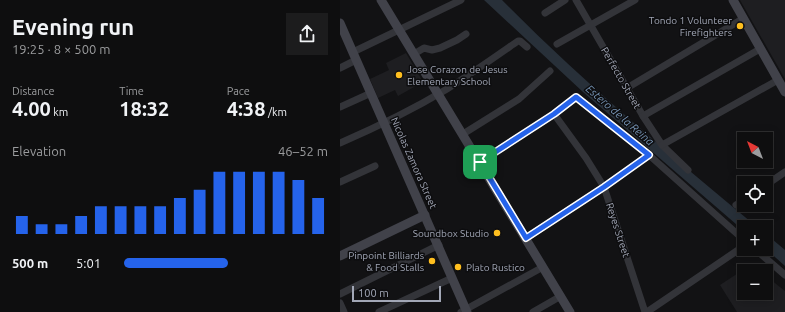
<!DOCTYPE html>
<meta charset="utf-8">
<style>
:root{--surface:#0e0e0f;--page:#1c1c1d;--text:#f1f3f6;--muted:#9b9c9e;--line:#2e2e2f;--accent:#2563eb}
body{margin:0;font-family:Ubuntu,sans-serif;background:var(--page);color:var(--text);height:100vh;display:flex;flex-direction:column;font-size:15px;white-space:nowrap}
*{box-sizing:border-box;margin:0}
p{font-size:13px;color:var(--muted)}
.icon{flex:none;width:22px;height:22px;fill:none;stroke:currentColor;stroke-width:2;stroke-linecap:round;stroke-linejoin:round}
.map{position:relative;flex:1;overflow:hidden}
.drawer{display:flex;flex-direction:column;background:var(--surface);width:340px}
.drawer>*{flex:none}
.needle{width:26px;rotate:318deg}
.buttons{position:absolute;left:397px;top:132px;display:grid;gap:8px}
.buttons a{display:grid;place-items:center;width:36px;height:36px;border-radius:0px;background:var(--surface);box-shadow:0 2px 10px #0003,0 0 0 1px var(--line);font-size:20px}
.scale{position:absolute;left:12px;bottom:10px;width:89px;box-sizing:border-box;padding-left:4px;border:2px solid #a2a7b6;border-top:0;font-size:11px;line-height:14px;white-space:nowrap;color:#a2a7b6;-webkit-text-stroke:3px #0d0d0f;paint-order:stroke}
.pin{position:absolute;display:grid;place-items:center;width:34px;height:34px;color:#fff;margin:-17px;border-radius:8px;box-shadow:0 2px 6px #0006}
.round{display:grid;place-items:center;flex:none;width:42px;height:42px;border-radius:0px;background:var(--page)}
.headline{display:flex;align-items:center;justify-content:space-between;height:68px;padding:0 12px}
h1{font-size:22px;font-weight:700;line-height:30px}
.metrics{display:grid;grid-template-columns:repeat(3,1fr);gap:6px;height:68px;padding:4px 12px}
.metrics div{display:grid;align-content:center}
.metrics b{font-size:20px;font-weight:700}
.metrics small{font-size:11px;font-weight:400}
.metrics p{font-size:11px}
.chart{height:112px;padding:8px 12px}
.chart p{display:flex;justify-content:space-between}
.chart svg{width:100%;height:72px;margin-top:4px;stroke:var(--accent);stroke-width:6}
ul{padding:0 12px;list-style:none;font-size:13px}
li{display:grid;grid-template-columns:64px 48px 1fr;align-items:center;height:30px}
li i{height:10px;border-radius:5px;background:var(--accent)}
main{display:flex;flex:1;min-height:0}
.map>svg:first-child{display:block}
.built{fill:#1e1e21}
.water{fill:#283039}
.lines{fill:none;stroke-linecap:round;stroke-linejoin:round}
.street{stroke:#333439;stroke-width:7}
.secondary{stroke:#41424a;stroke-width:9}
.route-casing{stroke:#fff;stroke-width:8}
.route{stroke:#2563eb;stroke-width:5}
.poi-dot{fill:#ffbf1f;stroke:#0d0d0f;stroke-width:1.5}
.labels{text-anchor:middle;dominant-baseline:central;stroke-width:3;stroke-linejoin:round;paint-order:stroke}
.poi-label{font-size:10px;fill:#a2a7b6;stroke:#0d0d0f;text-anchor:end}
.street-label{font-size:10px;fill:#a2a7b6;stroke:#0d0d0f}
.water-label{font-size:11px;font-style:italic;fill:#7694b5;stroke:#0d0d0f}
</style>
<main>
<section class="drawer">
<div class="headline"><div><h1>Evening run</h1><p>19:25 · 8 × 500 m</p></div><a class="round"><svg class="icon" aria-label="share" viewBox="0 0 24 24"><path d="M12 15V3M7 8l5-5 5 5M5 13v7h14v-7"/></svg></a></div>
<div class="metrics">
<div><p>Distance</p><b>4.00<small> km</small></b></div>
<div><p>Time</p><b>18:32</b></div>
<div><p>Pace</p><b>4:38<small> /km</small></b></div>
</div>
<div class="chart"><p><span>Elevation</span>46–52 m</p>
<svg viewBox="0 0 160 44" preserveAspectRatio="none"><path d="M5 44V33M15 44V38M25 44V38M35 44V33M45 44V27M55 44V27M65 44V27M75 44V27M85 44V22M95 44V17M105 44V6M115 44V6M125 44V6M135 44V6M145 44V11M155 44V22"/></svg>
</div>
<ul>
<li><b>500 m</b>5:01<i style="width:51%"></i></li>
</ul>
</section>
<div class="map">
<svg width="445" height="312" viewBox="0 0 445 312">
<rect width="100%" height="100%" fill="#121214"/>
<g class="built">
<polygon points="400,0 445,0 445,79"/>
<polygon points="66,53 83,82 58,96 55,90 38,98 30,79 49,70 46,63"/>
<polygon points="412,264 420,271 404,271 404,293 426,293 426,276 445,291 445,312 397,312 380,285"/>
</g>
<g class="water">
<path d="M 144,0 L 162,0 C 242,81 329,154 417,227 L 404,227 L 404,231 L 243,92 Z"/>
<polygon points="426,234 445,250 445,266 426,249"/>
</g>
<g class="lines">
<g class="street">
<polyline points="236,0 303,116 322,145 348,170"/>
<polyline points="205,13 225,0"/>
<polyline points="217,44 295,0"/>
<polyline points="13,52 121,0"/>
<polyline points="74,54 84,48 92,50 100,48 117,40 126,34"/>
<polyline points="0,68 16,60"/>
<polyline points="287,88 404,18"/>
<polyline points="0,107 31,93"/>
<polyline points="214,114 246,158 264,187 305,312"/>
<polyline points="303,116 420,49"/>
<polyline points="123,134 179,99 210,71"/>
<path d="M 0,143 C 37,127 72,110 107,89 C 131,74 155,57 178,41 L 180,41 L 187,47"/>
<polyline points="322,145 438,80"/>
<polyline points="140,162 214,114 236,97 309,155 404,240"/>
<polyline points="0,182 35,166"/>
<polyline points="426,185 445,172"/>
<polyline points="396,205 404,200"/>
<polyline points="186,238 264,187 309,155"/>
<polyline points="415,249 445,275"/>
<polyline points="0,294 99,245"/>
<polyline points="0,303 4,312"/>
<polyline points="39,312 112,278"/>
<polyline points="121,312 203,267"/>
<polyline points="193,312 221,296"/>
<polyline points="307,312 404,246"/>
</g>
<g class="secondary">
<polyline points="41,0 230,312"/>
<polyline points="393,0 445,92"/>
<polyline points="0,23 127,312"/>
<polyline points="0,256 85,215"/>
</g>
</g>
<g class="lines">
<g class="route-casing">
<polygon id="route" points="236,97 309,155 264,187 186,238 140,162 214,114"/>
</g>
<use href="#route" class="route"/>
</g>
<g class="poi-dot">
<circle cx="400" cy="26" r="4"/>
<circle cx="59" cy="75" r="4"/>
<circle cx="157" cy="233" r="4"/>
<circle cx="92" cy="261" r="4"/>
<circle cx="118" cy="267" r="4"/>
</g>
<g class="labels">
<g class="poi-label">
<text x="392" y="20">Tondo 1 Volunteer<tspan x="392" dy="12">Firefighters</tspan></text>
<text x="67" y="69" text-anchor="start">Jose Corazon de Jesus<tspan x="67" dy="12">Elementary School</tspan></text>
<text x="149" y="233">Soundbox Studio</text>
<text x="84" y="255">Pinpoint Billiards<tspan x="84" dy="12">&amp; Food Stalls</tspan></text>
<text x="126" y="267" text-anchor="start">Plato Rustico</text>
</g>
<g class="street-label">
<text transform="translate(281 78) rotate(60)">Perfecto Street</text>
<text transform="translate(74 163) rotate(66)">Nicolas Zamora Street</text>
<text transform="translate(278 230) rotate(72)">Reyes Street</text>
</g>
<g class="water-label">
<text transform="translate(280 115) rotate(41)">Estero de la Reina</text>
</g>
</g>
</svg>
<div class="buttons">
<a><svg class="needle" viewBox="-14 -14 28 28"><path d="M0-13l5 13h-10z" fill="#e53935"/><path d="M0 13l5-13h-10z" fill="#9b9c9e"/></svg></a>
<a><svg class="icon" aria-label="locate" viewBox="0 0 24 24"><circle cx="12" cy="12" r="6"/><path d="M12 2v4M12 18v4M2 12h4M18 12h4"/></svg></a>
<a>+</a>
<a>−</a>
</div>
<div class="scale">100 m</div>
<div class="pin" style="left:140px;top:162px;background:#1e9e55"><svg class="icon" aria-label="arrive" viewBox="0 0 24 24"><path d="M6 21V4h12l-3 4 3 4H6"/></svg></div>
</div>
</main>
